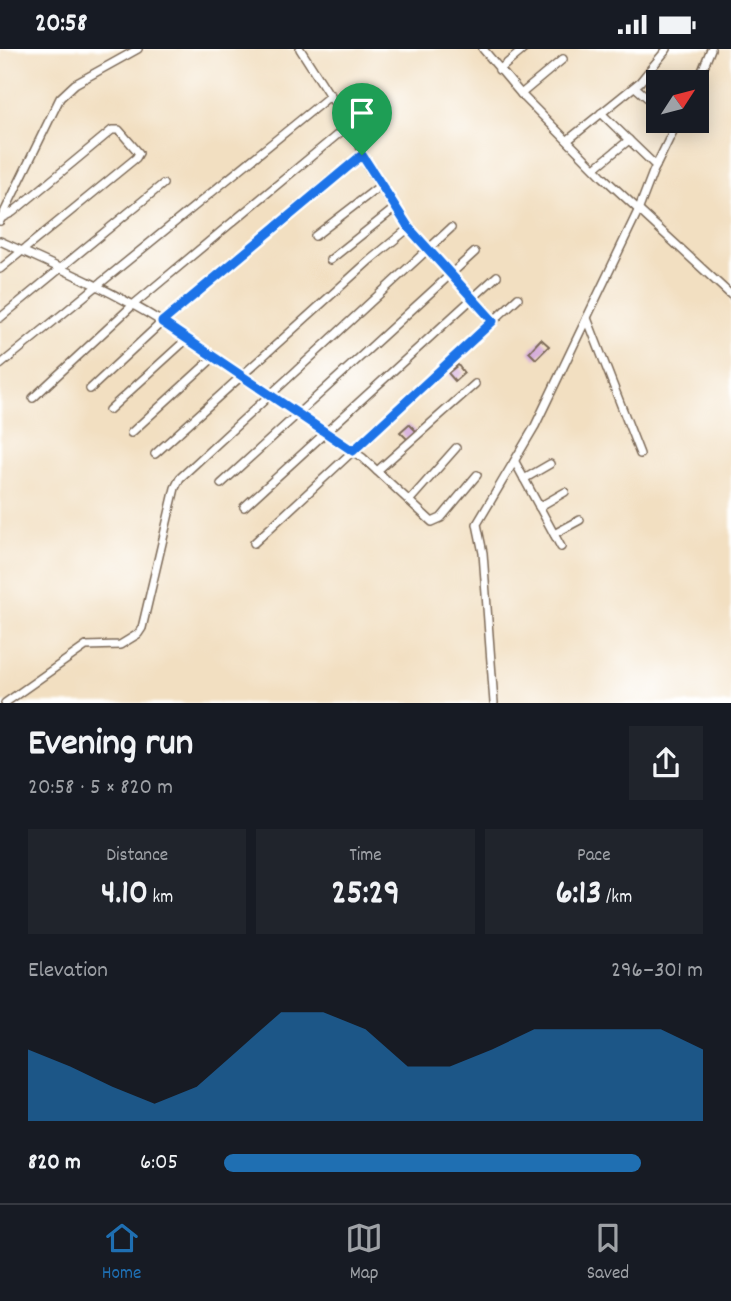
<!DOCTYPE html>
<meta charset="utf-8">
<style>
:root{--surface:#171b24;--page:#20242c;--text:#f1f3f6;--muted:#9ea1a6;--line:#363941;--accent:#1f6fb2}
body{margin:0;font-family:Dekko,sans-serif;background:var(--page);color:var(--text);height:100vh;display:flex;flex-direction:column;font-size:26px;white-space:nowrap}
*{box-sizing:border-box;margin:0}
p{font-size:23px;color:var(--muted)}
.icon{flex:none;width:38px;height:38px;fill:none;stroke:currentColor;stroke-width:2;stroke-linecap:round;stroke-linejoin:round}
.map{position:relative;height:654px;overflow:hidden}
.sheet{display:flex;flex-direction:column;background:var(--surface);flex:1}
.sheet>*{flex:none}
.needle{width:46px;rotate:54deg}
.fabs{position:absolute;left:646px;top:21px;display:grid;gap:14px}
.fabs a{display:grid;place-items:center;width:63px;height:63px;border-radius:0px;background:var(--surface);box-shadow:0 4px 18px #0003;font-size:35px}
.pin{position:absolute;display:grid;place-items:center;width:60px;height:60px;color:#fff;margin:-72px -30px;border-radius:50% 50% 50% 0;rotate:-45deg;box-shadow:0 0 7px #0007}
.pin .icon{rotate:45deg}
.round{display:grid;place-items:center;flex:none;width:74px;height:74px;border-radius:0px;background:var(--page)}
.head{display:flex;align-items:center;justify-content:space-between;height:119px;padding:0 28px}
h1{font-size:38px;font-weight:700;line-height:52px}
.stats{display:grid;grid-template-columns:repeat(3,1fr);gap:10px;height:119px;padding:7px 28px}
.stats div{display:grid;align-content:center;border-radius:0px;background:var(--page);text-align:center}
.stats b{font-size:35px;font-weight:700}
.stats small{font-size:19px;font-weight:400}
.stats p{font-size:19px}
.chart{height:196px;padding:14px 28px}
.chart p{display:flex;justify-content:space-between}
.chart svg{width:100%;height:126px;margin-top:7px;fill:var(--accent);opacity:.7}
ul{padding:0 28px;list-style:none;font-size:23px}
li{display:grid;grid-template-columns:112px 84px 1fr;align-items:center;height:52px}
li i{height:18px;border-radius:9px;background:var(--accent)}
.status{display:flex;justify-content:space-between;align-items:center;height:49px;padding:0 35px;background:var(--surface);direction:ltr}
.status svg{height:19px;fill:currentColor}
.menu{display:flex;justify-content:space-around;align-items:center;height:98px;border-top:2px solid var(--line);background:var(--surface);font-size:19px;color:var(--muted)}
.menu a{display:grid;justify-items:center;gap:4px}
.menu .current{color:var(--accent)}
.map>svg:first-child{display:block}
.building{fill:#d6aedb}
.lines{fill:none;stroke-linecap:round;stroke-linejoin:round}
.minor-casing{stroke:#7b6957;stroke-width:10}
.minor{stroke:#fff;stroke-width:7}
.route-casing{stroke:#fff;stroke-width:14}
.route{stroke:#1a73e8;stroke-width:9}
</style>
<div class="status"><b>20:58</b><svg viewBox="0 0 49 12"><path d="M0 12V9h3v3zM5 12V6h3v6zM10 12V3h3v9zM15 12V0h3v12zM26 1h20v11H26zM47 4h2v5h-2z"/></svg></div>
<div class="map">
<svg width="731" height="654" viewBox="0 0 731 654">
<rect width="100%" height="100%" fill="#fff"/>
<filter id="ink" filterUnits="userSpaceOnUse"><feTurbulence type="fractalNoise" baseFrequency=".0143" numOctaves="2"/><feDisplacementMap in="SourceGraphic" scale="14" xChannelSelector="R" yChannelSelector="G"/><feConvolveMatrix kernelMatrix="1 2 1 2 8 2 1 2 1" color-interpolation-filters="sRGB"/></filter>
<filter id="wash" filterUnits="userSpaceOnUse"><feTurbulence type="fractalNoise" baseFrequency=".00686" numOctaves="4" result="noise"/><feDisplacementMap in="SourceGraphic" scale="28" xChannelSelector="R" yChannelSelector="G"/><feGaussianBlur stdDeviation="1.57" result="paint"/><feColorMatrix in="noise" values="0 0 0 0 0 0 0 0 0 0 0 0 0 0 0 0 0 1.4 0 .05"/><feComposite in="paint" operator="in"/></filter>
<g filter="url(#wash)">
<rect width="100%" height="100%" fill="#f2dfc1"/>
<g id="blocks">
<g class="building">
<polygon points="541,290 549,297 536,310 529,303"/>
<polygon points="458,316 464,324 455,332 448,324"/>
<polygon points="409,375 417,383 408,391 400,383"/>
</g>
</g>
</g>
<g filter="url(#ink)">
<use href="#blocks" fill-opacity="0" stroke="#7b6957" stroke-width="2"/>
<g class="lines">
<g class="minor-casing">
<g id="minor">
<polyline points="300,0 357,89 367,116 409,179 493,272"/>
<polyline points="483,0 521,45 603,128 731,246"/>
<polyline points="499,21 524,0"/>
<polyline points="696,37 711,0"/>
<polyline points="635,38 658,58"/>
<polyline points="521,45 563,10"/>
<polyline points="601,64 656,117"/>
<polyline points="568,91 640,33 667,0"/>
<polyline points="595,119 629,91"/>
<polyline points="0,172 60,49 75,35 138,0"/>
<polyline points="315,187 381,136"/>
<path d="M 0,192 C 55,217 111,241 162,273 L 363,409 L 432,473 L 441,469 L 477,426"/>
<polyline points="330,211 395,159"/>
<polyline points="0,220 136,109 139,104 119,81 112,81 13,163 3,168"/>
<polyline points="0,269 163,135"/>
<polyline points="587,269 640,405"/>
<polyline points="0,316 331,46"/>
<polyline points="90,340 162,273 362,106"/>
<polyline points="33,349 134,255 349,76"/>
<polyline points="109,361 187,290"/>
<polyline points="131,384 214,308"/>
<polyline points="155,405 370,211 409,179"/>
<polyline points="515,413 561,498"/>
<polyline points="377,422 475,335"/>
<polyline points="524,430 550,415"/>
<polyline points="221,435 475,203"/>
<polyline points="409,452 456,399"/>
<polyline points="244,458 497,227"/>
<polyline points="539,458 565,443"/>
<polyline points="554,485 580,471"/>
<polyline points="254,494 518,249"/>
<polyline points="5,654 86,597 120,596 138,585 142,579 175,439 180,429 451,179"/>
<polyline points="494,654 483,504 477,475 535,377 638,162 653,123 678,72"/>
</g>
</g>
<use href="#minor" class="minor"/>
</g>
</g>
<g class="lines" filter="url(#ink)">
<g class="route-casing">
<polygon id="route" points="362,106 409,179 493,272 353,402 162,273"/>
</g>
<use href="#route" class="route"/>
</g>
</svg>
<div class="fabs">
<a><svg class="needle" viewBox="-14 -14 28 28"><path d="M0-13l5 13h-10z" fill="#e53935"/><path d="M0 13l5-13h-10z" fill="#9ea1a6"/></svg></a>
</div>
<div class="pin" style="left:362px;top:106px;background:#1e9e55"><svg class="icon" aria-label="arrive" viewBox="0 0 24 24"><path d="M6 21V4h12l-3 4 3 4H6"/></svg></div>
</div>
<section class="sheet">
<div class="head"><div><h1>Evening run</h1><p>20:58 · 5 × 820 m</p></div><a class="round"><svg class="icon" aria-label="share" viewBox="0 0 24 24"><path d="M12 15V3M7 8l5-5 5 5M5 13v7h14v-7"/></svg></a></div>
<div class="stats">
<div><p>Distance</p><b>4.10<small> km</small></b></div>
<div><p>Time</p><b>25:29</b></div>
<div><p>Pace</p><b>6:13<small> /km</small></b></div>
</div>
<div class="chart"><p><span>Elevation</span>296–301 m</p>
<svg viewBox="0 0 160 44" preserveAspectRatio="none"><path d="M0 44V19L10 25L20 32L30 38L40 32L50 19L60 6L70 6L80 12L90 25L100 25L110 19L120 12L130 12L140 12L150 12L160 19V44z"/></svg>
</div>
<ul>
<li><b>820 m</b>6:05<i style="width:87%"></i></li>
</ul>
</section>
<nav class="menu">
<a class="current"><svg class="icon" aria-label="home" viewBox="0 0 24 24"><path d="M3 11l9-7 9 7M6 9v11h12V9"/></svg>Home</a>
<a><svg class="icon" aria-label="map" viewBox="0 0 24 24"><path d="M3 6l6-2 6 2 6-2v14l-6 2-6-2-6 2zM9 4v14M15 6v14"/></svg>Map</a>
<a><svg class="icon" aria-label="saved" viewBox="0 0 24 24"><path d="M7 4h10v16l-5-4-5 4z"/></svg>Saved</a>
</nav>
